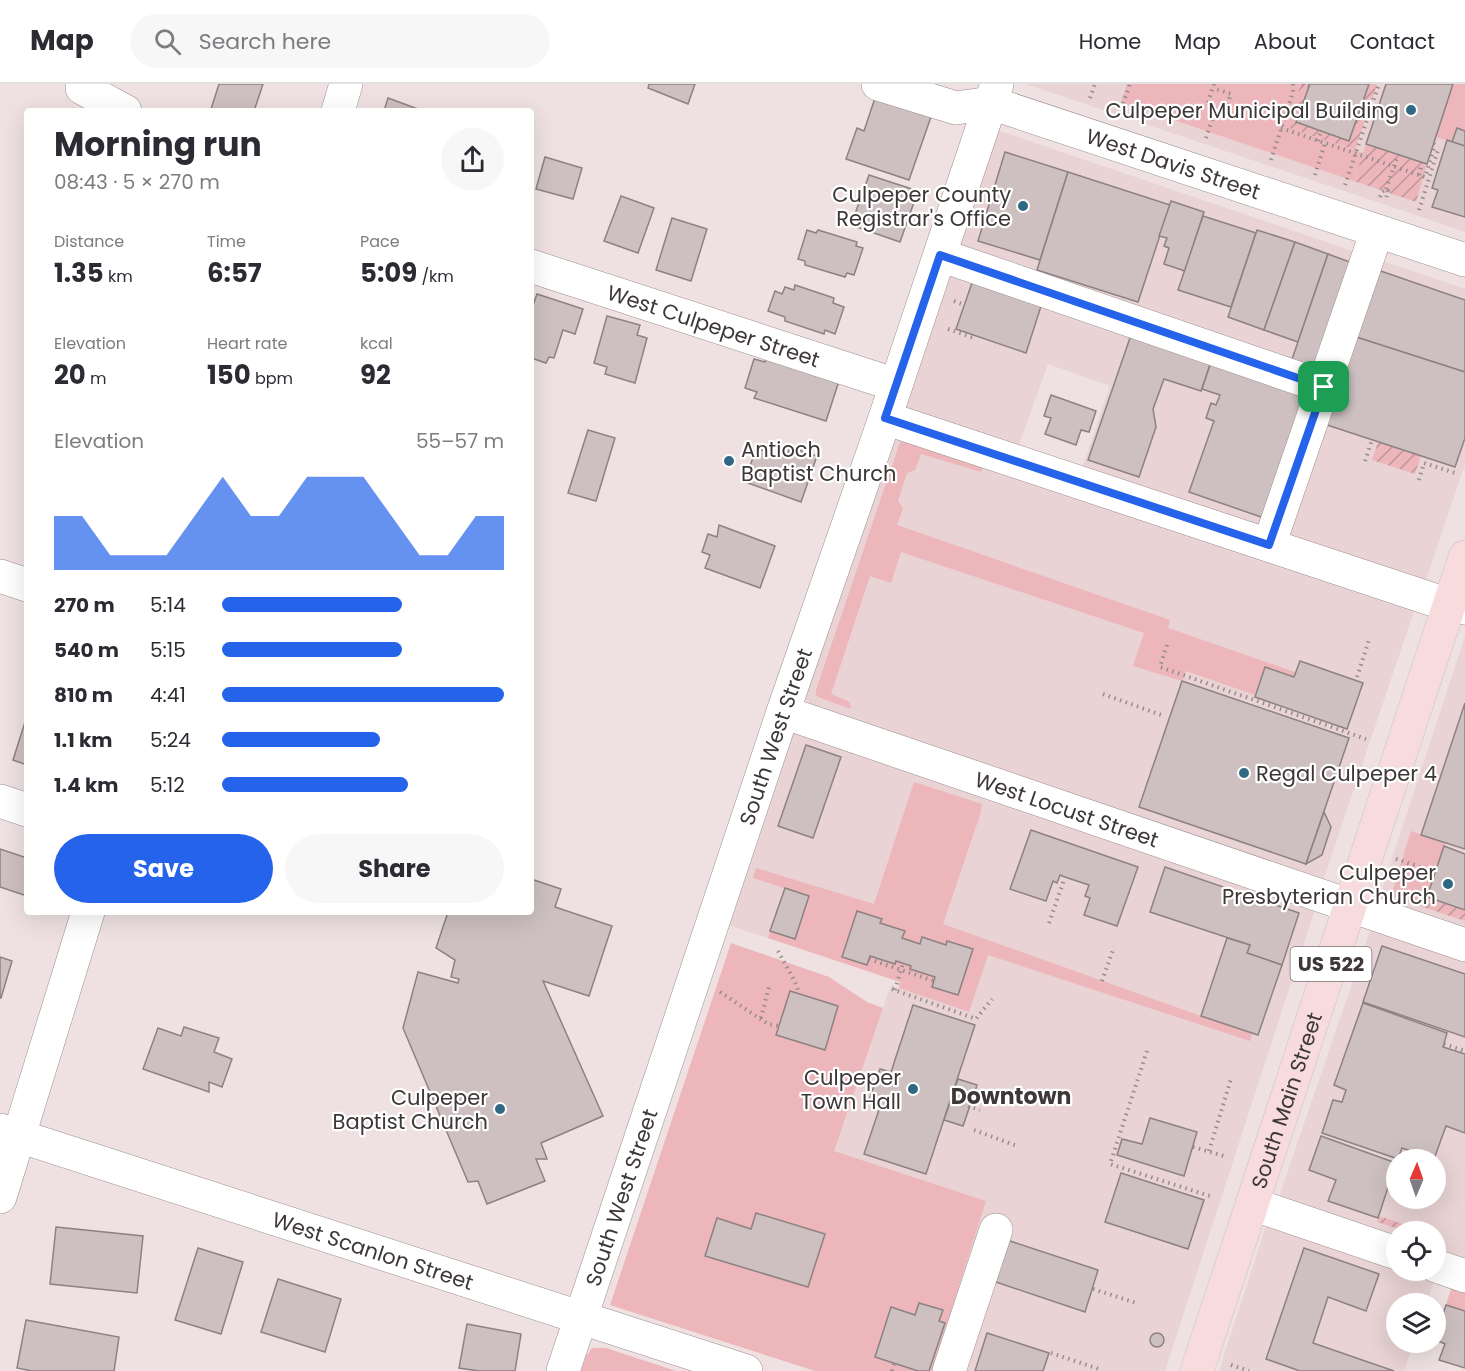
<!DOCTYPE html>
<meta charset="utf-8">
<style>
:root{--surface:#fff;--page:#f7f7f7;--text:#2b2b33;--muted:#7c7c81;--line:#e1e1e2;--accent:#2563eb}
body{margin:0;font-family:Poppins,sans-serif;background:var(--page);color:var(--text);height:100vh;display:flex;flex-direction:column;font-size:22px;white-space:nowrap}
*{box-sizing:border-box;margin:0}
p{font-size:20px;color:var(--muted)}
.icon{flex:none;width:33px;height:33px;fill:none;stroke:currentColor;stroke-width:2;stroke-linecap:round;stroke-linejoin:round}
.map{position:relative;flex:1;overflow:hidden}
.sheet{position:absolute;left:24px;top:24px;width:510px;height:807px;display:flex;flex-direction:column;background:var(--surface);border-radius:6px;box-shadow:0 6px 24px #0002}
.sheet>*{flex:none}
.needle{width:39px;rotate:2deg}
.buttons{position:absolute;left:1386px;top:1065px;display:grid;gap:12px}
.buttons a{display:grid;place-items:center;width:60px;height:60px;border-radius:50%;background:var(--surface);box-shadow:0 6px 24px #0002;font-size:30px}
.pin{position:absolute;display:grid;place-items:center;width:51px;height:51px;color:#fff;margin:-26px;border-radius:12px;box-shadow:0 3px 9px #0006}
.round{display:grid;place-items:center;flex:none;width:63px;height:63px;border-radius:32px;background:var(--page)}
.head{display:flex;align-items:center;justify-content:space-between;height:102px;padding:0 30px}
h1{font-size:33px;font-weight:700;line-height:45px}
.metrics{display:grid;grid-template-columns:repeat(3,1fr);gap:9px;height:102px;padding:6px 30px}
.metrics div{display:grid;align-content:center}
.metrics b{font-size:26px;font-weight:700}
.metrics small{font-size:16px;font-weight:400}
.metrics p{font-size:16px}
.chart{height:168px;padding:12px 30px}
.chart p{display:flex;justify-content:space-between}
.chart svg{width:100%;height:108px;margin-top:6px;fill:var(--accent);opacity:.7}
.cta{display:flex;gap:12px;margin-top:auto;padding:12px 30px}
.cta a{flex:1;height:69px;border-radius:36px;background:var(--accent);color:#fff;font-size:24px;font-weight:700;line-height:69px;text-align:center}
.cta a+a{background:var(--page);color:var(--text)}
ul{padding:0 30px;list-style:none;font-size:20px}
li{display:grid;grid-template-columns:96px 72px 1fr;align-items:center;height:45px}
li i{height:15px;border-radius:8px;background:var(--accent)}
header{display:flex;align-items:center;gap:36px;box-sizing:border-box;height:84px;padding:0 30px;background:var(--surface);border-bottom:2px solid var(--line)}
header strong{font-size:28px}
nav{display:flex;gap:33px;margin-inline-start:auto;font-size:21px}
.search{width:420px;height:54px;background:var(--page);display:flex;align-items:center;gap:15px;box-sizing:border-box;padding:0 21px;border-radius:33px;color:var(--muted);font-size:22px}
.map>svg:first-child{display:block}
.built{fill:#e9d3d4;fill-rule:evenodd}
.green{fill:#ecb6bb}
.garden{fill:url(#garden-furrows)}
.building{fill:#cec0c1;stroke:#8d8181;stroke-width:1.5}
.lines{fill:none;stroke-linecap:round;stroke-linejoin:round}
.minor-casing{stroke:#9b8e8f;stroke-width:34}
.major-casing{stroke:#c5c3c3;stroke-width:34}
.path{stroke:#978d8d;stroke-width:4;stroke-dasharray:1.5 4.5;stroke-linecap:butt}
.minor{stroke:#fff;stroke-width:33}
.major{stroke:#f7dbdd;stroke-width:33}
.route-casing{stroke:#fff;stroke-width:12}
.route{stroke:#2563eb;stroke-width:8}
.poi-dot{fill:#306782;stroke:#fff;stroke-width:2}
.labels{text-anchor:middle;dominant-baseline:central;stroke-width:4.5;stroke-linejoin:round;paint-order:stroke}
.shield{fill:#fff;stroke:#777374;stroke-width:1.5}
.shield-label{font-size:20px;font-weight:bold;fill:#3d3738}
.poi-label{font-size:21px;fill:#3d3738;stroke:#fff;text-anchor:end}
.street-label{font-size:21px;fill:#3d3738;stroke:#fff}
.neighbourhood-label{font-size:22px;font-weight:bold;fill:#3d3738;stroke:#fff}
</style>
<header>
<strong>Map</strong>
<div class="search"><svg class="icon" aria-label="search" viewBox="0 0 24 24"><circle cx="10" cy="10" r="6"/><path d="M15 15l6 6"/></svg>Search here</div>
<nav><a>Home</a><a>Map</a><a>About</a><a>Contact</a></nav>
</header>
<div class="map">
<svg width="1465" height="1287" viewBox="0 0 1465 1287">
<defs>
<pattern id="garden-furrows" width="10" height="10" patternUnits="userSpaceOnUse" patternTransform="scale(1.5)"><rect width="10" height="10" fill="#ecb6bb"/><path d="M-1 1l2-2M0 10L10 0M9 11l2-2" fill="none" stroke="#c09599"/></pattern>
</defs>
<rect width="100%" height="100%" fill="#efe1e1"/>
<g class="built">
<polygon points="1026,0 1465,0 1465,148 1413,130"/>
<polygon points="994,45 1465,205 1465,380 1425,499 1082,384 1110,302 1048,280 1018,363 902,325"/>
<polygon points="901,354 1415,524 1323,797 812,622 806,616 806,607 893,356"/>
<polygon points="1465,552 1465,845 1379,815"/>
<polygon points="793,647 1315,825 1165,1287 932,1287 986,1117 833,1067 891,901 969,928 990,864 802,865 728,841"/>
<path d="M 1371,844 L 1465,876 L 1465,1177 L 1436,1167 L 1436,1148 L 1396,1148 L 1396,1153 L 1279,1113 ZM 1396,1076 L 1436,1076 L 1436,1114 L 1396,1114 Z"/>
<polygon points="1267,1139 1396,1184 1396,1186 1404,1187 1434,1197 1426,1219 1396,1220 1396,1258 1414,1259 1404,1287 1219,1287"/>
</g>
<g class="green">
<polygon points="1127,0 1301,0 1286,43 1363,69 1354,97 1121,18"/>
<polygon points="1453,0 1465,0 1465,47 1457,44 1452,58 1436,53"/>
<polygon points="900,358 917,360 983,382 981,388 921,370 915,386 907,389 898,417 903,424 897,441 1170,536 1168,544 1295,588 1294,593 1265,583 1255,611 1186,587 1182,597 1133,582 1144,549 901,468 891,499 870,492 831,610 848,617 850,619 851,625 818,613 816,611 816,606"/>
<polygon points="914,698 982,720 980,731 943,840 1201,932 1252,949 1250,957 988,871 969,928 899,904 900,898 768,854 770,847 809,812 753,794 756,784 874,820"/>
<polygon points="1411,747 1445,759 1423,823 1391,812"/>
<polygon points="731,859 829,893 867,918 883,924 834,1067 986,1117 932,1287 815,1287 610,1221"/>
<polygon points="1453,1203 1465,1207 1465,1227 1446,1221 1451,1205"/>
<polygon points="592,1264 606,1264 676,1287 581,1287 586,1272"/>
</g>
<g class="garden">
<polygon points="1301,0 1310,0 1296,38 1348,57 1369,0 1377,0 1355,66 1286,43"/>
<polygon points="1366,60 1427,80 1416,118 1354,97"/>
<polygon points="1378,358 1421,372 1415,390 1372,376"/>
<polygon points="1427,813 1465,826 1465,837 1423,823"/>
<polygon points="1379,1132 1424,1147 1405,1147 1377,1138"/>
</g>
<g class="building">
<polygon points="219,0 263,0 254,27 217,27 211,25"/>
<polygon points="649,0 695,0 688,20 648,4"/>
<polygon points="1310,0 1369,0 1349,57 1296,38"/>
<polygon points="1386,0 1453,0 1427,80 1366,60"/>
<polygon points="876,11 932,30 909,96 846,75 857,44 864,47"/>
<polygon points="388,14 418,25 418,27 384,27"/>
<polygon points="1457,44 1465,47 1465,62 1452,58"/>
<polygon points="1447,56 1465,62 1465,133 1432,123 1438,106 1432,104"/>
<polygon points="1005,68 1068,88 1040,176 978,157"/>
<polygon points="545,73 582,84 573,115 536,105"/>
<polygon points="1068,88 1170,121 1138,218 1037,186"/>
<polygon points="869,91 918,107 900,158 851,141"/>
<polygon points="621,112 654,124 638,169 604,157"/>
<polygon points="1171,117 1204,128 1185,187 1164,180 1169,164 1164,162 1167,154 1159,152"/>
<polygon points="1203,132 1256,149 1231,223 1178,206"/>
<polygon points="672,134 707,145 691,197 656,186"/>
<polygon points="807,146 816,149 818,146 857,158 856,162 863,164 854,191 847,189 845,193 805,181 805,177 798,175"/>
<polygon points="1257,146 1295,158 1264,246 1228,233"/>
<polygon points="1295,158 1328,170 1298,258 1264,246"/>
<polygon points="1328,170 1358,181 1319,294 1289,284"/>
<polygon points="1372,184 1465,216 1465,288 1350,251"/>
<polygon points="973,196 1042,219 1026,269 956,245"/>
<polygon points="795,201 834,214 833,219 844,223 835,250 825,246 824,250 785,237 785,233 768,227 775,207 782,210 785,203 794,206"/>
<polygon points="537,210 583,225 575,250 563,246 554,274 549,273 546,279 531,274 531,220 533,221"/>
<polygon points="607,232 640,241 637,251 647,254 635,299 605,290 607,283 594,279"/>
<polygon points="1132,248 1212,275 1201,307 1164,295 1153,325 1156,343 1139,393 1088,376"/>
<polygon points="1350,251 1465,288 1465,354 1455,383 1321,339"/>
<polygon points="766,269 840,294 826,337 754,314 757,308 745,304 754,275 765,278"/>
<polygon points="1212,275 1308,308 1264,434 1189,408 1214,337 1206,334 1211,319 1216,321 1220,311 1202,305"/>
<polygon points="1051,311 1096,327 1089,348 1081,346 1076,361 1045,350 1051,334 1044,332"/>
<polygon points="588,346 615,354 596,417 568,409"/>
<polygon points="790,363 817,372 801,418 745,398 756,364 786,374"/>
<polygon points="719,441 775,462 760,504 705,484 710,471 702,468 708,450 717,453"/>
<polygon points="1300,577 1363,599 1347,645 1255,613 1265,583 1294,593"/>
<polygon points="1182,597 1349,654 1306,780 1139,723"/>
<polygon points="1465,619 1465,765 1421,751"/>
<polygon points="25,638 27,639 27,681 13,676"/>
<polygon points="806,661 841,673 813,754 778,742"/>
<polygon points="1324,728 1331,743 1322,771 1306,780"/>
<polygon points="1031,746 1138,783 1117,842 1084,831 1090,814 1085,812 1089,801 1065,793 1060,791 1057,799 1053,797 1046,817 1010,805"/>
<polygon points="1444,762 1465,770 1465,826 1427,813"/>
<polygon points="0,765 27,774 27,812 0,803"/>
<polygon points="1165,783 1299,829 1282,881 1247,869 1250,861 1150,828"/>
<polygon points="531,795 561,805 555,823 612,842 589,912 543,897 603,1032 541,1059 547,1075 536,1075 545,1097 487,1120 478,1097 468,1098 403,944 418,888 458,899 459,895 451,893 455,876 436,864 448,828 531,828"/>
<polygon points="785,804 809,812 795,855 770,847"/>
<polygon points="857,827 882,835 880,839 905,847 902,854 920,860 922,853 946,861 947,857 973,865 958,911 932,903 935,893 910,885 911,882 896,877 895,880 870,872 867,881 842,873"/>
<polygon points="1227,854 1250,861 1247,869 1282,881 1258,951 1201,932"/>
<polygon points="1382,862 1465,890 1465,953 1363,918"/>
<polygon points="0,873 12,877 1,914 0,914"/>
<polygon points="790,907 838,922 825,966 776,951"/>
<polygon points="1363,919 1447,949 1443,963 1465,970 1465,1049 1446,1042 1434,1075 1402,1064 1398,1075 1322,1049 1333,1016 1342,1018 1346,1006 1334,1001"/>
<polygon points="913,921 975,941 926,1090 864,1070 881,1020 869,1016 880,985 891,988"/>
<polygon points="184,943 219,954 214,968 232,975 222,1003 209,998 209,1008 143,985 158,944 181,952"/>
<polygon points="958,995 977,1001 963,1042 944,1036"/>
<polygon points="1150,1034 1197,1048 1184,1092 1117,1071 1122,1055 1142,1060"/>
<polygon points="1321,1052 1396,1079 1378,1134 1328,1117 1336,1096 1309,1086"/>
<polygon points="1121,1089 1204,1116 1188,1165 1105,1138"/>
<polygon points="756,1129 825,1150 808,1203 705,1172 717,1134 751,1145"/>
<polygon points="56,1143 143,1152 137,1209 50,1200"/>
<polygon points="1007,1156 1098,1186 1085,1228 993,1197"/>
<polygon points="198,1164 243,1178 221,1250 175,1236"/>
<polygon points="1304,1164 1379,1190 1366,1227 1328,1213 1313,1259 1394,1287 1300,1287 1266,1275"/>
<polygon points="278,1195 341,1215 325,1268 261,1248"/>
<polygon points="919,1219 943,1226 939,1237 945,1239 929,1287 918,1287 875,1273 891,1223 915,1231"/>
<polygon points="1446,1221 1465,1227 1465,1284 1439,1276 1445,1260 1436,1256 1436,1253"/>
<polygon points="26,1236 119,1253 114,1287 32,1287 17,1284"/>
<polygon points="467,1240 521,1250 515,1287 479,1287 459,1284"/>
<circle cx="1157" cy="1256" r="7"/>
<polygon points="987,1249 1049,1269 1043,1287 975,1287"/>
</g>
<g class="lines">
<g class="minor-casing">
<g id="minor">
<path id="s1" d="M 878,0 L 956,24 L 991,19 L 1465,176"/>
<polyline points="82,4 125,27"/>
<polyline points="338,27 346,0"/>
<polyline points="940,171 1324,303"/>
<path id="s2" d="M 531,182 L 896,301"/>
<polyline points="885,334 1449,521 1465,524"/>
<polyline points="1269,461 1377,147"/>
<polyline points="0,492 27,501"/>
<path id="s3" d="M 783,628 L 1465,861"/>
<polyline points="0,717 27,726"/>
<path id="s4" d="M 0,1046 L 746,1287"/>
<polyline points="0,1113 88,828"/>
<polyline points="1252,1120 1396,1169"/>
<polyline points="1436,1182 1465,1192"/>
<path id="s5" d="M 563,1287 L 783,628 L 885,334 L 997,0"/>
<polyline points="949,1287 996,1146"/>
</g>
</g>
<g class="major-casing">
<g id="major">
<path id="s6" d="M 1197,1287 L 1465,473"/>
</g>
</g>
<g class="path">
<polyline points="1214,0 1207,21 1216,24"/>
<polyline points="1302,0 1309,2"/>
<polyline points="1090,14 1095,0"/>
<polyline points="1121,25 1130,0"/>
<polyline points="1281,44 1425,93 1435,61 1434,60"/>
<polyline points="1206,54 1216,24 1225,27 1231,10 1213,4"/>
<polyline points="1318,57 1321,47"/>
<polyline points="1271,76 1293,8 1293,0"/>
<polyline points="1315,91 1325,59"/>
<polyline points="1419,91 1422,79"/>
<polyline points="1345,101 1379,0"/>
<polyline points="1386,105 1398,71"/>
<polyline points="1380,113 1382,108 1386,105 1388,107 1386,115"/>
<polyline points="1419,126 1439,63"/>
<polyline points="954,217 965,221"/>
<polyline points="948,245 974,254 975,252"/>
<polyline points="1365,377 1372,356"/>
<polyline points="1419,396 1424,379 1455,389"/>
<polyline points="1167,561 1160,583 1366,655"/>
<polyline points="1357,593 1369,556"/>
<polyline points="1103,610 1164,632"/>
<polyline points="1396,775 1435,788"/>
<polyline points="1049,839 1065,793"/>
<polyline points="778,867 795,898 799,909"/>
<polyline points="869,875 934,897"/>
<polyline points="1102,897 1114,863"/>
<polyline points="892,905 976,935 992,915"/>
<polyline points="895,906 903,879"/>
<polyline points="720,908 768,940 779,942"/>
<polyline points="761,934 769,903"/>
<polyline points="1444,960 1465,967"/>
<polyline points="1147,967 1110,1080 1213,1113"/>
<polyline points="951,1016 980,1026"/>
<polyline points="974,1046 1017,1062"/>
<polyline points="1193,1063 1227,1073"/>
<polyline points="1209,1067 1231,995"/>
<polyline points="1420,1117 1421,1114"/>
<polyline points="1093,1205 1136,1219"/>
<polyline points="1051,1269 1102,1286"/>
<polyline points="1231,1281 1249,1287"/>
<polyline points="892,1287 894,1280"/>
</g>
<use href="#minor" class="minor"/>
<use href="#major" class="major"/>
</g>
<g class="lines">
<g class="route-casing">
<polygon id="route" points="940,171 1324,303 1269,461 885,334"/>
</g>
<use href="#route" class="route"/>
</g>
<g class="poi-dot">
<circle cx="1411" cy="26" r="6"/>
<circle cx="1023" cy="122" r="6"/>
<circle cx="729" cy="377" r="6"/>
<circle cx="1244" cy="689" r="6"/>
<circle cx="1448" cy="800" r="6"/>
<circle cx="913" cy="1005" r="6"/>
<circle cx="500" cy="1025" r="6"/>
</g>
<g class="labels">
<rect class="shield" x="1290.5" y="863" width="81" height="34" rx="4.5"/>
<g class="shield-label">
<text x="1331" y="880">US 522</text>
</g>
<g class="poi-label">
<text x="1399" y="26">Culpeper Municipal Building</text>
<text x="1011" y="110">Culpeper County<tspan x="1011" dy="24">Registrar's Office</tspan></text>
<text x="741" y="365" text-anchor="start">Antioch<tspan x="741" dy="24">Baptist Church</tspan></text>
<text x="1256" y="689" text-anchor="start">Regal Culpeper 4</text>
<text x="1436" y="788">Culpeper<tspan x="1436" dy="24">Presbyterian Church</tspan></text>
<text x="901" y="993">Culpeper<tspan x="901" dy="24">Town Hall</tspan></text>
<text x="488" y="1013">Culpeper<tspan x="488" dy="24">Baptist Church</tspan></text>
</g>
<g class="street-label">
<text stroke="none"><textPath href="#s1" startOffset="309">West Davis Street</textPath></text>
<text stroke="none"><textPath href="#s2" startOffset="192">West Culpeper Street</textPath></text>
<text stroke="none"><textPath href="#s5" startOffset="669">South West Street</textPath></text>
<text stroke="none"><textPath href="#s3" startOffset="300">West Locust Street</textPath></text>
<text stroke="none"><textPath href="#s6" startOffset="285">South Main Street</textPath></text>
<text stroke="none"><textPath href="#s5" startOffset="183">South West Street</textPath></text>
<text stroke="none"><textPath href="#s4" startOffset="392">West Scanlon Street</textPath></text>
</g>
<g class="neighbourhood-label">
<text x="1011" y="1012">Downtown</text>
</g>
</g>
</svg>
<div class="buttons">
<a><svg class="needle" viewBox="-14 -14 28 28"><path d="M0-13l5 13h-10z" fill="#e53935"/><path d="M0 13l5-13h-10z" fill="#7c7c81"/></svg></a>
<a><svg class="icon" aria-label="locate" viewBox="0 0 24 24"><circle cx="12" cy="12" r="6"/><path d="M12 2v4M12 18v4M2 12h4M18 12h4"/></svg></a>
<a><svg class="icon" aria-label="layers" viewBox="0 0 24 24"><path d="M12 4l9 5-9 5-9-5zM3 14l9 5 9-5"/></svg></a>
</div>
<div class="pin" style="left:1324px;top:303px;background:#1e9e55"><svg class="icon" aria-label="arrive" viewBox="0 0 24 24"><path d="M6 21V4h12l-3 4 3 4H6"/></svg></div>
<section class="sheet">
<div class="head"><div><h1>Morning run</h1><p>08:43 · 5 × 270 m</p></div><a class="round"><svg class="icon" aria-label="share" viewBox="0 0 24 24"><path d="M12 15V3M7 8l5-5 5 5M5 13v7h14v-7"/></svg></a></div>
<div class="metrics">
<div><p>Distance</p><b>1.35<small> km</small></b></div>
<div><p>Time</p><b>6:57</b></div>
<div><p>Pace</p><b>5:09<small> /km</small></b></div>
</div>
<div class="metrics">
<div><p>Elevation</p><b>20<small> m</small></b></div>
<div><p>Heart rate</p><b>150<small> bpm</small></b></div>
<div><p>kcal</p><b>92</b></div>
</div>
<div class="chart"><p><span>Elevation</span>55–57 m</p>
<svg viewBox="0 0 160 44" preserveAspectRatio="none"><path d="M0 44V22L10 22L20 38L30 38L40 38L50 22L60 6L70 22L80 22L90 6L100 6L110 6L120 22L130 38L140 38L150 22L160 22V44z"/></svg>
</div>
<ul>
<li><b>270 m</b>5:14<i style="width:64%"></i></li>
<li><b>540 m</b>5:15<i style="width:64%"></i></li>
<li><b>810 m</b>4:41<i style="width:100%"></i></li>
<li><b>1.1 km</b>5:24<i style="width:56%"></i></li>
<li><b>1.4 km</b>5:12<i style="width:66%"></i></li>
</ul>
<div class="cta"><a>Save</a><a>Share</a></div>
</section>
</div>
